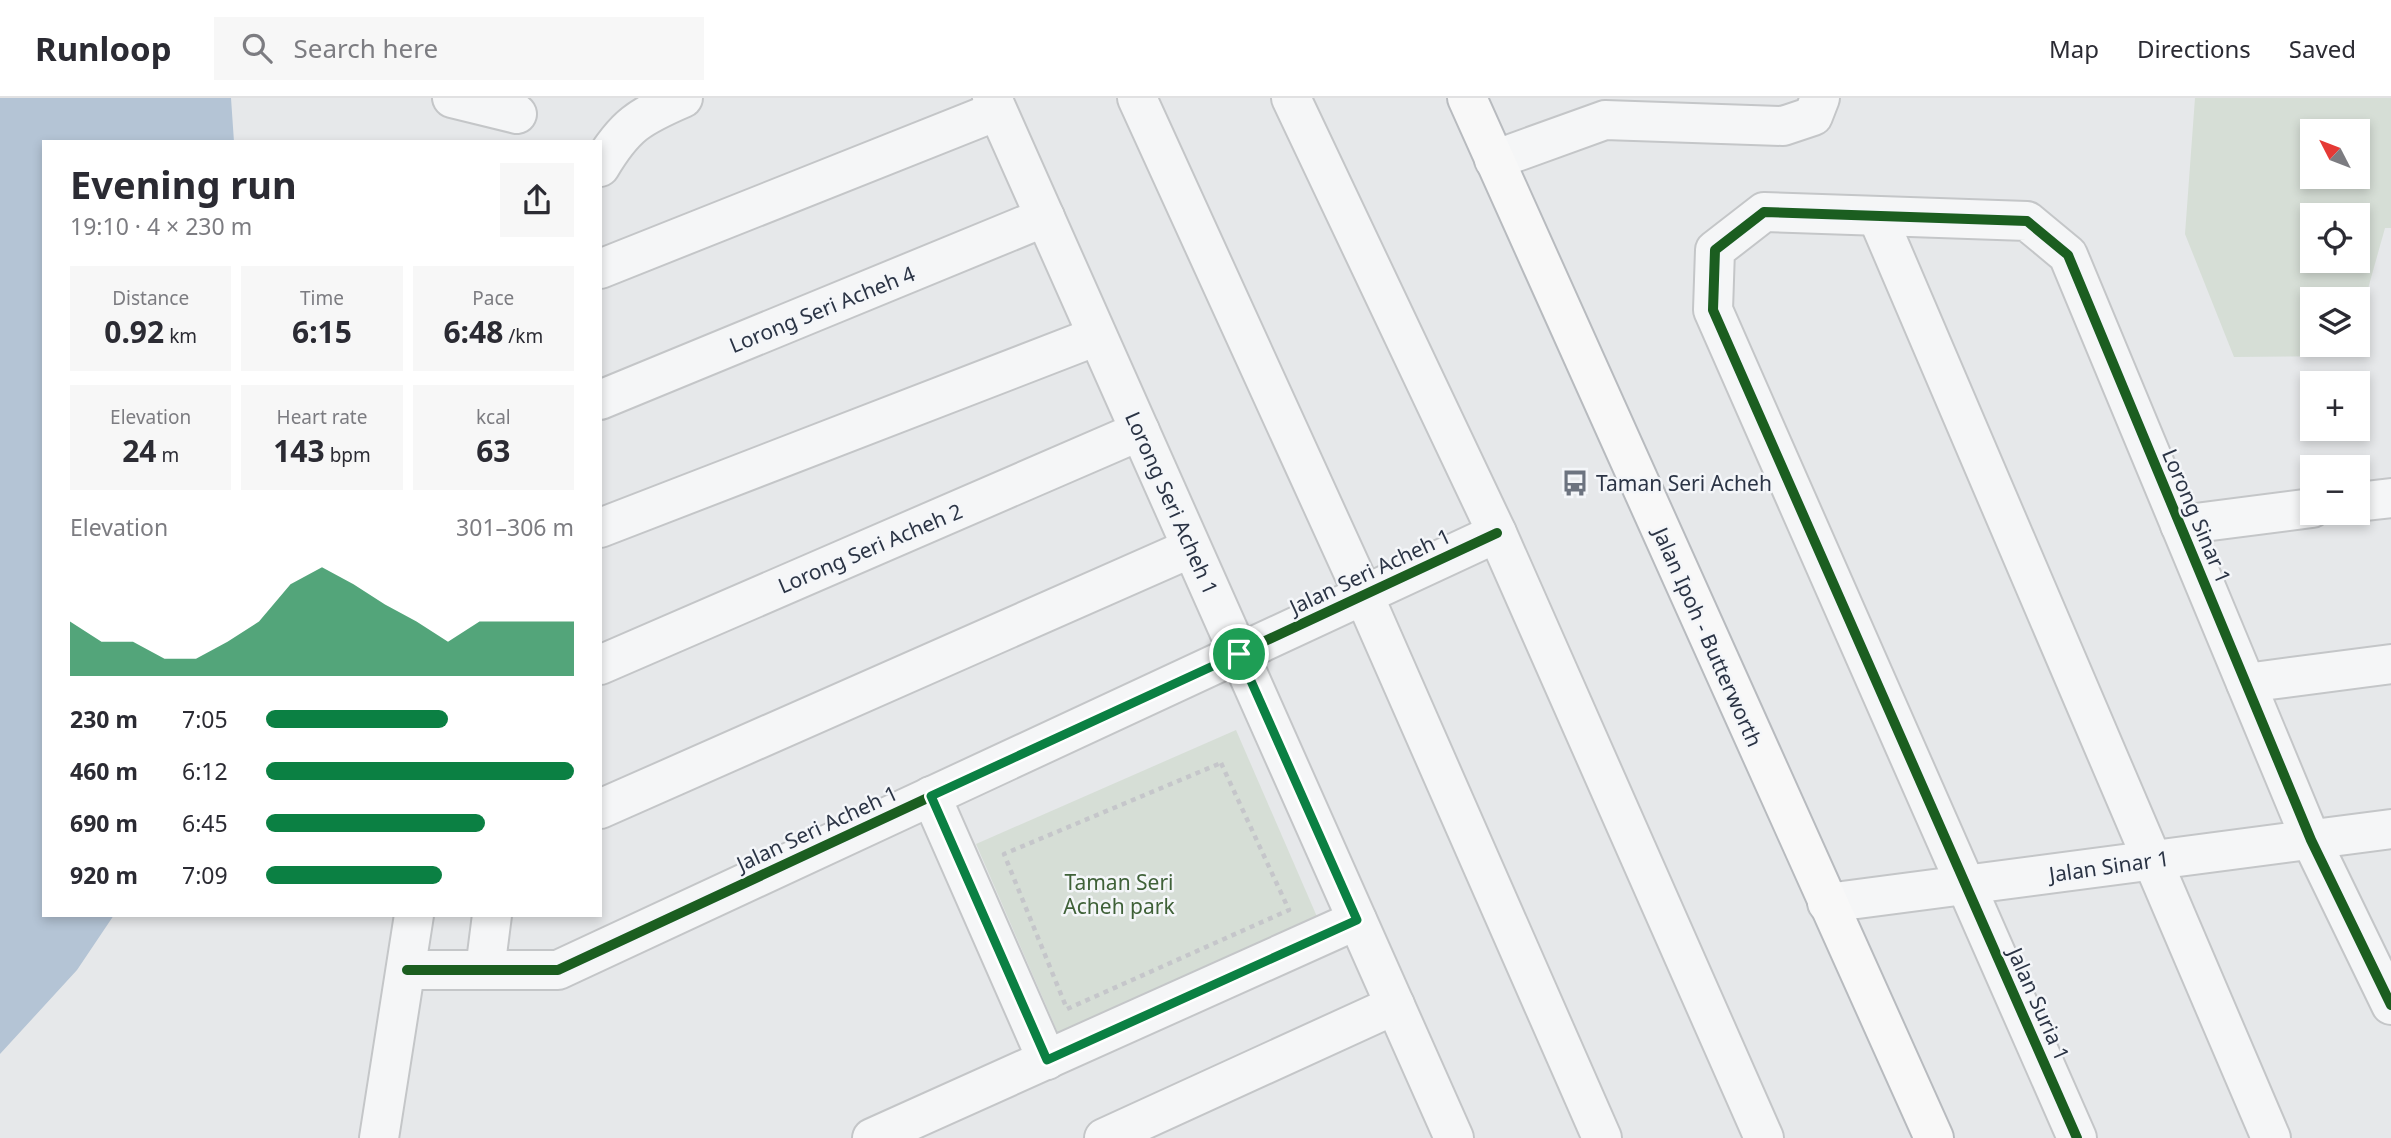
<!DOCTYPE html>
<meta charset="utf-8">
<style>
:root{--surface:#fff;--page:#f7f7f7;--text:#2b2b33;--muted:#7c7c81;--line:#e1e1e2;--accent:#0b8043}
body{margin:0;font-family:"Noto Sans",sans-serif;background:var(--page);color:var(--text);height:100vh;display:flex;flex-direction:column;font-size:26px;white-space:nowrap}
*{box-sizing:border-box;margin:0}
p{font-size:23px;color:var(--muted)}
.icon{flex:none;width:38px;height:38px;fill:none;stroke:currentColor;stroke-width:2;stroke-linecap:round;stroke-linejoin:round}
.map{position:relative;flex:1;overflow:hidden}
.drawer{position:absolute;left:42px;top:42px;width:560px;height:777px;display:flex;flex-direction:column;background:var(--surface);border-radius:0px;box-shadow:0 4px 10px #0003}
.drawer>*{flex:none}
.needle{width:46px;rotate:312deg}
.tools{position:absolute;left:2300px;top:21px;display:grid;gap:14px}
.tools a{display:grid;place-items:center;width:70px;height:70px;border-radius:0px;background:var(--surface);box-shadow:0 4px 10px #0003;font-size:35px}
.pin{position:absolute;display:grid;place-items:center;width:60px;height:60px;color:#fff;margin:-30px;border:4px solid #fff;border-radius:50%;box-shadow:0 2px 7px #0007}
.round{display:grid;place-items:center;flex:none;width:74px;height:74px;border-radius:0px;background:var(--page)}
.headline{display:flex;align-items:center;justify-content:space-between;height:119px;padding:0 28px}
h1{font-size:38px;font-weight:700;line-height:52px}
.figures{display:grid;grid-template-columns:repeat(3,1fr);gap:10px;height:119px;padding:7px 28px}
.figures div{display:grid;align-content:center;border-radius:0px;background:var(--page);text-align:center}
.figures b{font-size:30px;font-weight:700}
.figures small{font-size:19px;font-weight:400}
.figures p{font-size:19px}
.chart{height:196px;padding:14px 28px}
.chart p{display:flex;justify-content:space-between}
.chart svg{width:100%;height:126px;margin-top:7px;fill:var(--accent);opacity:.7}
ul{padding:0 28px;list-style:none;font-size:23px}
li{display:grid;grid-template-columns:112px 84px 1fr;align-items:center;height:52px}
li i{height:18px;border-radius:9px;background:var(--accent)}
header{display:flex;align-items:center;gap:42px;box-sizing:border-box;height:98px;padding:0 35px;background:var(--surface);border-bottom:2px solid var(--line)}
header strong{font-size:33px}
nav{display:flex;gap:38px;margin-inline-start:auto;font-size:24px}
.search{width:490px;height:63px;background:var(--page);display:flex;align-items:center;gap:18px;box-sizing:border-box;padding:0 24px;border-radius:0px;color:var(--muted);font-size:26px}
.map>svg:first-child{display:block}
.green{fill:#d6ded6;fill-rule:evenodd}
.water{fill:#b4c4d5}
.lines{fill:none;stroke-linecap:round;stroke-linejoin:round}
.minor-casing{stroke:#c4c6c8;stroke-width:42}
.highway-casing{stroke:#b8bbbf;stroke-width:42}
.path{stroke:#c5c6ca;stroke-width:4.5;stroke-dasharray:5 5;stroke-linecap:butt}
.minor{stroke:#f5f6f7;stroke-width:38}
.highway{stroke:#f8f8f8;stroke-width:38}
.cycleway-casing{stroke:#f4f6f9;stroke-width:15}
.cycleway{stroke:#1b5e20;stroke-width:10}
.route-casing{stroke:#fff;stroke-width:14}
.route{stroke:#0b8043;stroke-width:9}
.labels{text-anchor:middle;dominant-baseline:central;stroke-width:5;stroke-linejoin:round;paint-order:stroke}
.street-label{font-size:21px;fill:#2b3445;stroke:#f4f6f9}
.poi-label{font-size:21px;fill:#2b3445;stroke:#f4f6f9;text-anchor:start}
.park-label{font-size:21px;fill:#3f6138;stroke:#f4f6f9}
</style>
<header>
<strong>Runloop</strong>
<div class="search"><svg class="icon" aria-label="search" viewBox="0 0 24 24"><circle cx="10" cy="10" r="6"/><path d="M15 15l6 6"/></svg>Search here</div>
<nav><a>Map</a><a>Directions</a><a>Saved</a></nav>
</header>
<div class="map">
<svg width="2391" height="1040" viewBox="0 0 2391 1040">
<rect width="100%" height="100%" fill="#e6e8ea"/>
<g class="green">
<path d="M 2195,0 L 2391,0 L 2391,130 L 2385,130 L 2357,230 L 2357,201 L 2312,201 L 2312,247 L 2353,247 L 2350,258 L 2234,259 L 2185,136 ZM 2312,33 L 2357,33 L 2357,79 L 2312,79 ZM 2312,117 L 2357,117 L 2357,163 L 2312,163 Z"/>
<polygon points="1236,632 1318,821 1058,935 976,746"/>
</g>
<polygon class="water" points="0,0 231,0 234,44 44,44 44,817 114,817 77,872 0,956"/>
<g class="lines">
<g class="minor-casing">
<g id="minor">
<polyline points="452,0 517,16"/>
<polyline points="992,0 1454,1040"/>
<polyline points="1137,0 1364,498 1602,1040"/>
<polyline points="1291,0 1497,435 1764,1040"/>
<polyline points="1494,62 1605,22 1783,28 1813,18 1820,0"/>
<path d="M 600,69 C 625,27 639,19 683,0"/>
<polyline points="1877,118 2271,1040"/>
<polyline points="600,171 997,13"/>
<polyline points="600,302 1045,119"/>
<polyline points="2357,404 2391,400"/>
<polyline points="2180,427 2312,410"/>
<polyline points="600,430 1097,238"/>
<polyline points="600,567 1140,333"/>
<polyline points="2246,585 2391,566"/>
<polyline points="931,698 1047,962"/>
<polyline points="600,711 1191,450"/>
<polyline points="1827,805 2391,731"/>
<polyline points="407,872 558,872 1497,435"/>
<polyline points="485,872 492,817"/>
<polyline points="379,1040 414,817"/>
<polyline points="872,1040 1357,822"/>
<polyline points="1104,1040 1395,907"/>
<polyline points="2077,1040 1713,212 1715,152 1764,114 2027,123 2068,157 2311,742 2391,907"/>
</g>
</g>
<g class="highway-casing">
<polyline id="highway" points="1467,0 1934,1040"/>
</g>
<polygon class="path" points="1221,665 1289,812 1067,911 1004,756"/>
<use href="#minor" class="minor"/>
<use href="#highway" class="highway"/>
<g class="cycleway-casing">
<g id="cycleway">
<polyline points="407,872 558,872 1497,435"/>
<polyline points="2077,1040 1713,212 1715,152 1764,114 2027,123 2068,157 2311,742 2391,907"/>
</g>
</g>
<use href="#cycleway" class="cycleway"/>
</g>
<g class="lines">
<g class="route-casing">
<polygon id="route" points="1239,556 1357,822 1047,962 931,698"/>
</g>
<use href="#route" class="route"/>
</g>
<defs>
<g id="bus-bare" transform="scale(2.1)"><path d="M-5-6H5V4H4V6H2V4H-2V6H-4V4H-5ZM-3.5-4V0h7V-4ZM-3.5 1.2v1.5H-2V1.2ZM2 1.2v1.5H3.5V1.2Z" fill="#6c737f" stroke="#f4f6f9" stroke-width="2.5" paint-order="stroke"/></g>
</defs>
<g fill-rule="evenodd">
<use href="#bus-bare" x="1575" y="385"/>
</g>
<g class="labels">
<g class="street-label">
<text transform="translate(822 211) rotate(-22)">Lorong Seri Acheh 4</text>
<text transform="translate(1172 405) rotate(66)">Lorong Seri Acheh 1</text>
<text transform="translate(2197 418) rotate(67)">Lorong Sinar 1</text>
<text transform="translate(870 450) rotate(-23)">Lorong Seri Acheh 2</text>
<text transform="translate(1370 473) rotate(-25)">Jalan Seri Acheh 1</text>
<text transform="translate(1708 539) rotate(66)">Jalan Ipoh - Butterworth</text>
<text transform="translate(817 730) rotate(-25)">Jalan Seri Acheh 1</text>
<text transform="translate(2109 768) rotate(-8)">Jalan Sinar 1</text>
<text transform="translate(2039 906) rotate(66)">Jalan Suria 1</text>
</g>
<g class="poi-label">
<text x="1596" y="385">Taman Seri Acheh</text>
</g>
<g class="park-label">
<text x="1119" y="784">Taman Seri<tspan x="1119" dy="24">Acheh park</tspan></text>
</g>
</g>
</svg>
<div class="tools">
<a><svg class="needle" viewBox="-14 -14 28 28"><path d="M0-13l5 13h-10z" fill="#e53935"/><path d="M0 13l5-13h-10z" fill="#7c7c81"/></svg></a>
<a><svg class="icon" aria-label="locate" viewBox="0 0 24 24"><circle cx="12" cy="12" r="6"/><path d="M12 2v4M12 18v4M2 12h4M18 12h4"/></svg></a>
<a><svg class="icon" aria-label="layers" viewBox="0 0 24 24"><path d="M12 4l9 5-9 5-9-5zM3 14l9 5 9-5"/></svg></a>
<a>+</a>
<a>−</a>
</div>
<div class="pin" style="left:1239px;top:556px;background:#1e9e55"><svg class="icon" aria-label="arrive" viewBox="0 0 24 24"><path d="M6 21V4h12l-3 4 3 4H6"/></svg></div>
<section class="drawer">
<div class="headline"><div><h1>Evening run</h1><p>19:10 · 4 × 230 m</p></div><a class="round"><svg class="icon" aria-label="share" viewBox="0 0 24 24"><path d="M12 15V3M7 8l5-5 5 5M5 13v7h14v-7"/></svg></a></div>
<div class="figures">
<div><p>Distance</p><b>0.92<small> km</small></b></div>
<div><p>Time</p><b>6:15</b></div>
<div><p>Pace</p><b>6:48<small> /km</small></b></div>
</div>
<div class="figures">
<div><p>Elevation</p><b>24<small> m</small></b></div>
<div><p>Heart rate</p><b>143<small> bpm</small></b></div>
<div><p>kcal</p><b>63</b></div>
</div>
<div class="chart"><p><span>Elevation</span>301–306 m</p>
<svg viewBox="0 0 160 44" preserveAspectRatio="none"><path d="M0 44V25L10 32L20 32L30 38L40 38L50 32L60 25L70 12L80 6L90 12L100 19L110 25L120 32L130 25L140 25L150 25L160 25V44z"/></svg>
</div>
<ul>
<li><b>230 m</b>7:05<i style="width:59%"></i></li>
<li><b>460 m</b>6:12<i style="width:100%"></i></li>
<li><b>690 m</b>6:45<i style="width:71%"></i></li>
<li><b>920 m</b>7:09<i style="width:57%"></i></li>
</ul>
</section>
</div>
